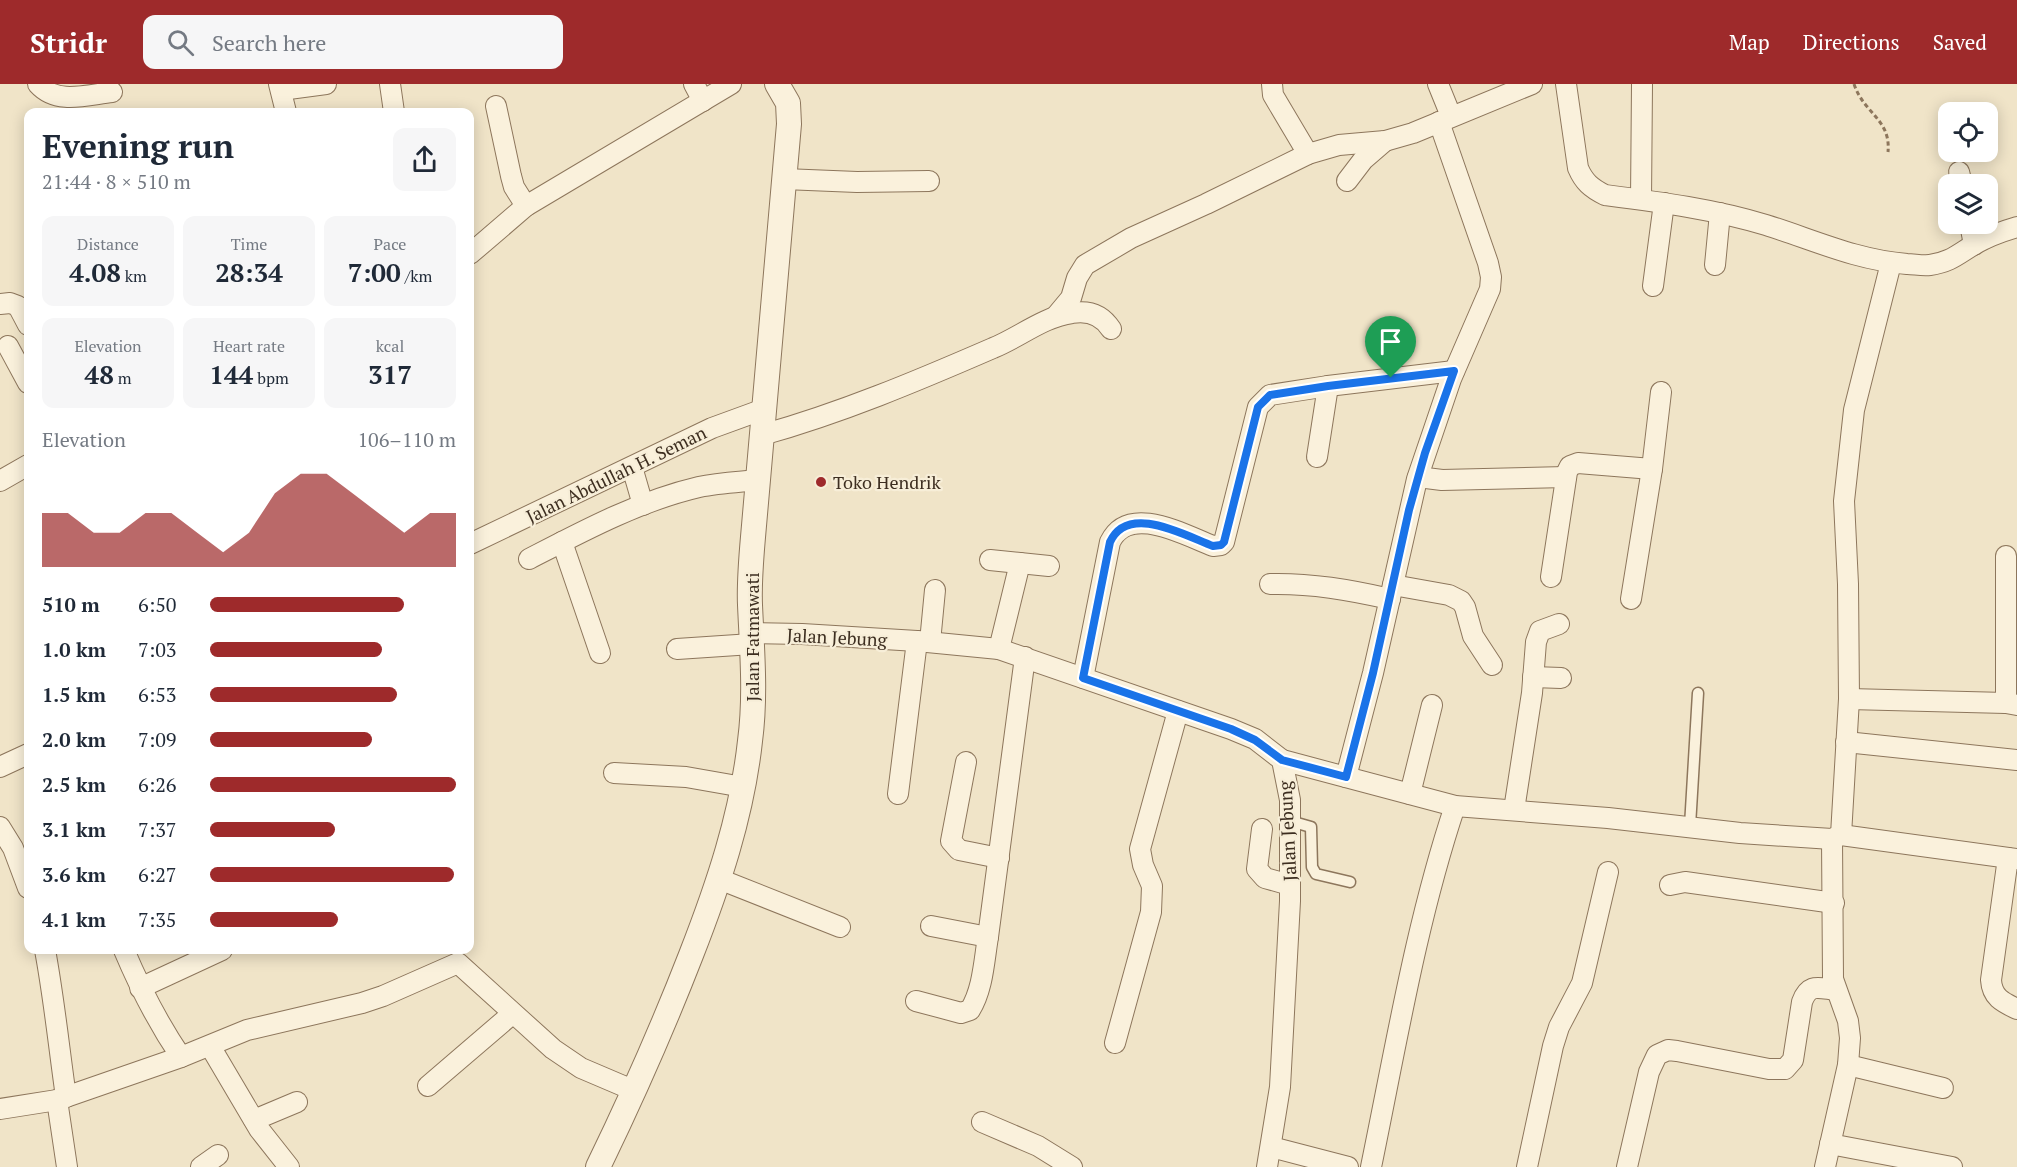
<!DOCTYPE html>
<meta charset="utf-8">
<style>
:root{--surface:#fff;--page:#f6f6f7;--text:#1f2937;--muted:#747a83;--accent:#9e2a2b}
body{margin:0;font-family:"PT Serif",serif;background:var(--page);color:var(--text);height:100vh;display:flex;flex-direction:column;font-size:22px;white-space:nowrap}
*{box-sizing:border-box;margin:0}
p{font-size:20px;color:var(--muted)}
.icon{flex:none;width:33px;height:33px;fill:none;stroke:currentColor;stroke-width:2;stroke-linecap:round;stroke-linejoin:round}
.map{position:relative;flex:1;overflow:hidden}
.side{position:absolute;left:24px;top:24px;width:450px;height:846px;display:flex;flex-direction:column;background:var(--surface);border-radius:12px;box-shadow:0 3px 15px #0003}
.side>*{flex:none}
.fabs{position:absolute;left:1938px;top:18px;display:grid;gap:12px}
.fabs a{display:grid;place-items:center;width:60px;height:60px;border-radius:12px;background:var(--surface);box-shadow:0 3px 15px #0003;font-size:30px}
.pin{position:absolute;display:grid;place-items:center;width:51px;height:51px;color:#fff;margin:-62px -26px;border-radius:50% 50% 50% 0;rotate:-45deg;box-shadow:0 0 6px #0007}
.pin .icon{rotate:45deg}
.round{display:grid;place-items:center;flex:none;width:63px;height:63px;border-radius:12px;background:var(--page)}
.headline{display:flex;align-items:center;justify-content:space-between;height:102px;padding:0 18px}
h1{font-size:33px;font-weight:700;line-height:45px}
.stats{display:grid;grid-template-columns:repeat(3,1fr);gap:9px;height:102px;padding:6px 18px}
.stats div{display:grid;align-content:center;border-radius:12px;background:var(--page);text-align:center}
.stats b{font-size:26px;font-weight:700}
.stats small{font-size:16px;font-weight:400}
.stats p{font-size:16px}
.chart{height:168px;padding:12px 18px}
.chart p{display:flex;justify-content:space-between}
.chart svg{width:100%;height:108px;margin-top:6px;fill:var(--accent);opacity:.7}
ul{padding:0 18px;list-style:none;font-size:20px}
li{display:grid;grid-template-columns:96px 72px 1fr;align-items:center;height:45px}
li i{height:15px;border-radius:8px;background:var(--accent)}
header{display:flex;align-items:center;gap:36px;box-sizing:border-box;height:84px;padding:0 30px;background:var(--accent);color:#fff}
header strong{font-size:28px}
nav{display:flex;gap:33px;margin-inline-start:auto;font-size:21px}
.search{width:420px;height:54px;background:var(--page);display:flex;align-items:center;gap:15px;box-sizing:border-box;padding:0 21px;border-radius:12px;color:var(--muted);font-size:22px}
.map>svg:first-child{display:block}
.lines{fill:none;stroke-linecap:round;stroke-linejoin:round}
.service-casing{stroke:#8d765c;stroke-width:13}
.minor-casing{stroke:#8d765c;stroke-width:22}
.tertiary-casing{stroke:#8d765c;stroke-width:26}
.path{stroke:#8d765c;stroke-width:3;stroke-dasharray:4.5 3;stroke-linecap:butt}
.service{stroke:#faf1dc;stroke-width:10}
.minor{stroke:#faf1dc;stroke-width:20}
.tertiary{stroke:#faf1dc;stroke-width:24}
.route-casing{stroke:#fff;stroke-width:12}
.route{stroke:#1a73e8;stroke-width:8}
.poi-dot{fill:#9e2a2b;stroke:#f7eed8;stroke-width:2}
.labels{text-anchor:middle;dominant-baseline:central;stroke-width:4.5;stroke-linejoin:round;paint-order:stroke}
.street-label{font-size:18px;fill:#3d2e20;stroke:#f7eed8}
.poi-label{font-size:18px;fill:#3d2e20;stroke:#f7eed8;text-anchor:start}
</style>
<header>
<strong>Stridr</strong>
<div class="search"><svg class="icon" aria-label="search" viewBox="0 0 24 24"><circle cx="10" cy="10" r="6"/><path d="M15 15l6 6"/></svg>Search here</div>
<nav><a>Map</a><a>Directions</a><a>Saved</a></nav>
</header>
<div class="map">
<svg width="2017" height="1083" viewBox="0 0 2017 1083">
<rect width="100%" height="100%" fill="#f0e4c8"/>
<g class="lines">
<g class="service-casing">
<g id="service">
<polyline points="1290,737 1311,743 1312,783 1316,790 1350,798"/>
<polyline points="1690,742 1698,609"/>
</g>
</g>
<g class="minor-casing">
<g id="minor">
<path d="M 38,0 C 57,21 86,11 112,8"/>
<polyline points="279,0 286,28"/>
<polyline points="390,0 394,28"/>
<polyline points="694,0 703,17"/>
<polyline points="1272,0 1273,11 1308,70"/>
<polyline points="1438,0 1451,32"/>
<path d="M 1566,0 L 1578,84 C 1584,98 1591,104 1605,111 C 1659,118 1714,125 1766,141 C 1814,156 1856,176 1907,180 C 1914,180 1922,182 1930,181 C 1951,178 1958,170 1975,160 C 1987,153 2003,147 2017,143"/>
<polyline points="281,6 326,0"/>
<polyline points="496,22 511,92 514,103 526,122"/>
<polyline points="1959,88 1962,100"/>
<polyline points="784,95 857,98 929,97"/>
<polyline points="1347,97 1363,76 1385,57"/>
<polyline points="1641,115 1642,1"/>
<polyline points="1970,140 1974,161"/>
<polyline points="470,170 526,122 731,0"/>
<polyline points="1715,181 1720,129"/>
<polyline points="1653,202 1664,119"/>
<polyline points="0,220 10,219 18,222 28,241"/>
<polyline points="1056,232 1071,214 1077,194 1085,181 1131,154 1206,120 1308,70 1339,61 1385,57 1413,49 1532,0"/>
<polyline points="8,262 28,299"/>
<path d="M 762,351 C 841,329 917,297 993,264 C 1020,253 1043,233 1072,229 C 1089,226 1102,231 1111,245"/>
<polyline points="1317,373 1328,302"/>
<polyline points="632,383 643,421"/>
<polyline points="1418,393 1442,396 1566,393"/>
<polyline points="0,397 28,381"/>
<polyline points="562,458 600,569"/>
<polyline points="470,460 712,344 764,325"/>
<polyline points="2006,472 2006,619"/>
<path d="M 529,475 C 583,447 639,417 699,403 C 718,399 739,398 758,396"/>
<polyline points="990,476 1049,482"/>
<polyline points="1551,493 1567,388 1570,382 1578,379 1652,385"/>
<path d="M 1270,500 C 1311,499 1350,506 1390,515"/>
<polyline points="1393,501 1449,511 1461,517 1465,523 1473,552 1492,581"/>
<polyline points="1631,515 1652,385 1661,308"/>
<polyline points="752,549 802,550 917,557 999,565 1231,645 1255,655 1282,676 1290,716 1290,817 1280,1003 1267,1083"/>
<polyline points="930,558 935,506"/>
<polyline points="677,565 752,560"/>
<polyline points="999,565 1020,479"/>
<polyline points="1533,593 1561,594"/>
<path d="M 1083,594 L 1110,458 C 1129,419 1184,451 1213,462 L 1221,461 L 1224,458 L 1258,323 L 1270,311 L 1328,302 L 1454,287"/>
<polyline points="1849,615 2006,619 2017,621"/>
<polyline points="1846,658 2017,676"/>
<polyline points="1282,676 1455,722 1608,734 1740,749 1832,755 1841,751 2017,775"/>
<polyline points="966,678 951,757 959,766 999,774"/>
<polyline points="0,683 28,670"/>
<polyline points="614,689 686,693 743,703"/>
<polyline points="1346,693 1373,589 1417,395 1451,295 1490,205 1491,193 1488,179 1439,38"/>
<polyline points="898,710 917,557"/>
<polyline points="1410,710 1432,621"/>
<polyline points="1514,726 1532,609 1536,558 1540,547 1559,540"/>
<polyline points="0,743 13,764 28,804"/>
<polyline points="1262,745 1257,785 1265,794 1290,801"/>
<polyline points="1841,751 1849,615 1848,500 1844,417 1854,326 1891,179"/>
<path d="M 2008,774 L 1991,896 C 1992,913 2002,918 2017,925"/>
<polyline points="719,795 840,843"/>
<polyline points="1670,801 1685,798 1834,819"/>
<polyline points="931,842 988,853"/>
<path d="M 45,866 C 54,914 59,964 66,1013"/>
<path d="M 124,866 C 140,904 158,939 181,973"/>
<polyline points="140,904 222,866"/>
<path d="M 916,917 L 961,929 L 970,926 C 983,905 984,877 988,853 L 1025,573"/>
<polyline points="1115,959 1151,828 1152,802 1143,781 1140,765 1178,627"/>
<polyline points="210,962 259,1045 289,1083"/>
<polyline points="1848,981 1943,1004"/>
<polyline points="428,1002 512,930"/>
<polyline points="57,1016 67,1083"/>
<polyline points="0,1025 57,1016 181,973 247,946 362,919 383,912 458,879 553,965 581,984 635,1007"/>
<polyline points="254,1036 297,1018"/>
<polyline points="982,1038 1038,1062 1072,1083"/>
<polyline points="1830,1060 1952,1083"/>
<polyline points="1271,1063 1348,1083"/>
<polyline points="201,1083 218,1071"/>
<path d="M 1371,1083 C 1396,962 1416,839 1455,722"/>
<polyline points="1527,1083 1553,962 1559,943 1582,899 1608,788"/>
<path d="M 1627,1083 L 1649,988 L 1657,971 L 1668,966 L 1677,967 L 1769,985 L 1785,985 L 1793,976 L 1802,918 C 1809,899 1818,904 1836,906"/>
<polyline points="1825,1083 1848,981 1850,954 1848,937 1833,895 1832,755"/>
</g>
</g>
<g class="tertiary-casing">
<path id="tertiary" d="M 598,1083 C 632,1013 663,943 691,871 C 718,802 742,731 750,657 C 756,612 752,566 750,521 C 749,499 751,476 753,453 L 789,40 L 788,19 L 777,0"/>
</g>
<path class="path" d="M 1854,0 C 1864,30 1891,35 1888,68"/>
<use href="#service" class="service"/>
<use href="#minor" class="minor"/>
<use href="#tertiary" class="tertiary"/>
</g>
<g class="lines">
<g class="route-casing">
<path id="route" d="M 1454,287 L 1425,369 L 1409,426 L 1373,589 L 1346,693 L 1282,676 L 1255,656 L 1231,645 L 1083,594 L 1110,458 C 1128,419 1184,451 1213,462 L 1221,461 L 1224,458 L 1258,323 L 1270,311 L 1328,302 Z"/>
</g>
<use href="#route" class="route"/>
</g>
<circle class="poi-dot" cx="821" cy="398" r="6"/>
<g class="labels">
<g class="street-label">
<text transform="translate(616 390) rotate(-26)">Jalan Abdullah H. Seman</text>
<text transform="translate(752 553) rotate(-90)">Jalan Fatmawati</text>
<text transform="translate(837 553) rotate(3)">Jalan Jebung</text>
<text transform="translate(1287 747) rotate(-93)">Jalan Jebung</text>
</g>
<g class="poi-label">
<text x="833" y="398">Toko Hendrik</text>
</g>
</g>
</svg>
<div class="fabs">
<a><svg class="icon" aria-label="locate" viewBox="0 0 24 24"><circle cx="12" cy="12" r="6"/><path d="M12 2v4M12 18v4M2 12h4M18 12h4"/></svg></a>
<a><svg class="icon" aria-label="layers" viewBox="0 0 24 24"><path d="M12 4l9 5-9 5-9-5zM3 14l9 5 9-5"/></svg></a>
</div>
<div class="pin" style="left:1391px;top:294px;background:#1e9e55"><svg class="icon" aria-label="arrive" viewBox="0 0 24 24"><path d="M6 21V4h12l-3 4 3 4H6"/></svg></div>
<section class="side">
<div class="headline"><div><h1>Evening run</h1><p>21:44 · 8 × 510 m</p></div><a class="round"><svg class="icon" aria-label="share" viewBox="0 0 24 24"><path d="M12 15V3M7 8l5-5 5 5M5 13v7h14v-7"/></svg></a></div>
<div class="stats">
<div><p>Distance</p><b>4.08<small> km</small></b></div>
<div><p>Time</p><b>28:34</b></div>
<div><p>Pace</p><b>7:00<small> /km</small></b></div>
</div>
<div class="stats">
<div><p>Elevation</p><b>48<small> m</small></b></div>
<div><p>Heart rate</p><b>144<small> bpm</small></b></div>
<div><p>kcal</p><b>317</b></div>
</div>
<div class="chart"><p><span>Elevation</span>106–110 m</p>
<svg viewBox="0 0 160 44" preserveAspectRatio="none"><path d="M0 44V22L10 22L20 30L30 30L40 22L50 22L60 30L70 38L80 30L90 14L100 6L110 6L120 14L130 22L140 30L150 22L160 22V44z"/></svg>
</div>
<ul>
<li><b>510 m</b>6:50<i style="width:79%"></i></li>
<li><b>1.0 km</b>7:03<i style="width:70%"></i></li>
<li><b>1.5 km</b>6:53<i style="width:76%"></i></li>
<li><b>2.0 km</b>7:09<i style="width:66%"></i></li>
<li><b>2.5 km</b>6:26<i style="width:100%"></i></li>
<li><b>3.1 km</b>7:37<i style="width:51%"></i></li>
<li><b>3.6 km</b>6:27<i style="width:99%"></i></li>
<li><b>4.1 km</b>7:35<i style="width:52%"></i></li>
</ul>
</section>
</div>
